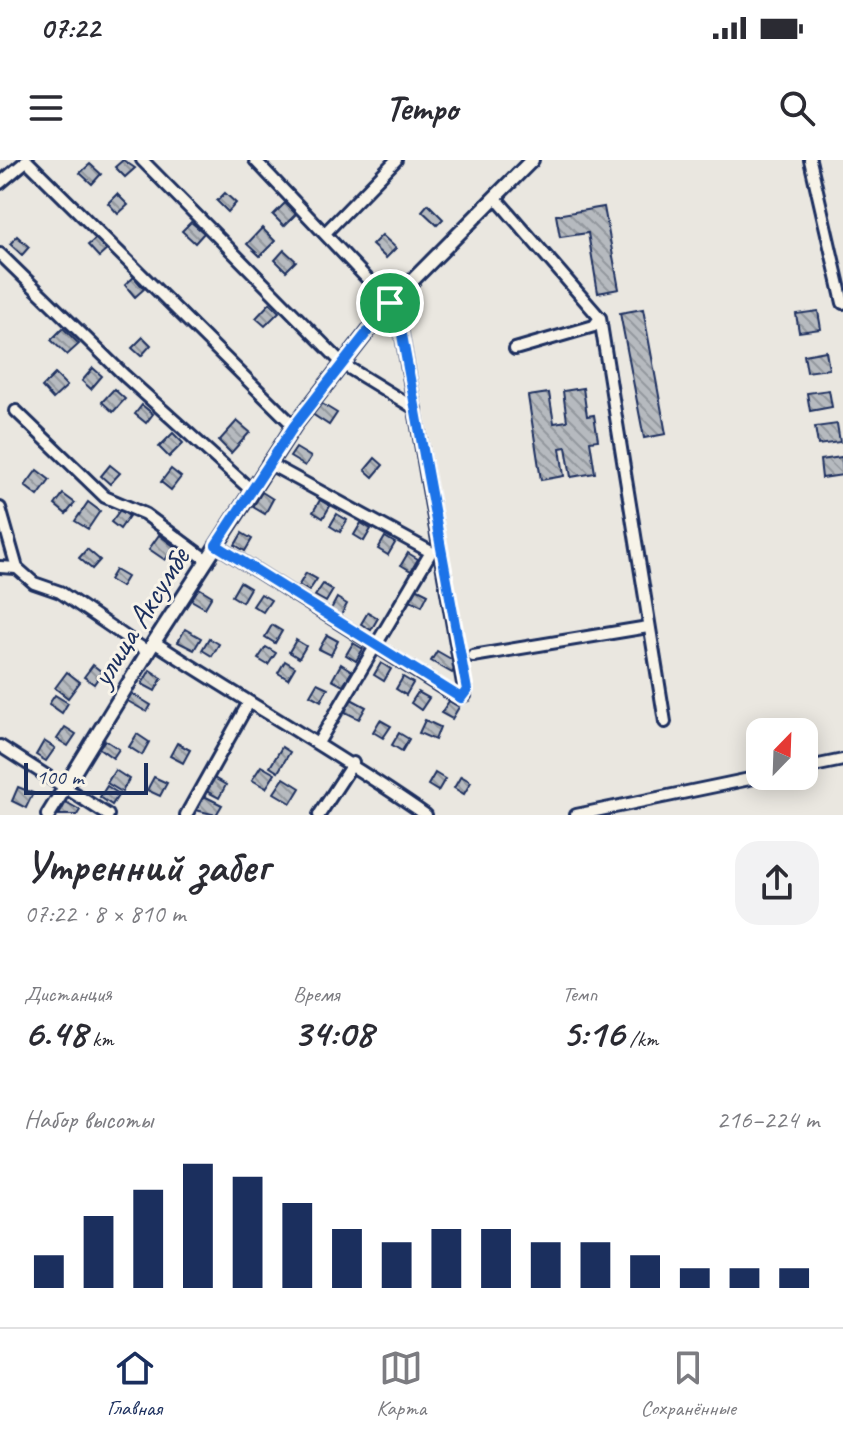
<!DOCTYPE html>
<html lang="ru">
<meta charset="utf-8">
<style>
:root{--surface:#fff;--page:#f2f2f3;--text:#2b2b33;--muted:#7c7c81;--line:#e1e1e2;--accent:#1b2f5e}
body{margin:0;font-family:Caveat,sans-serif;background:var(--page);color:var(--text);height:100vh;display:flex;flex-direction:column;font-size:30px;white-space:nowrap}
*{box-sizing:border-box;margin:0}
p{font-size:26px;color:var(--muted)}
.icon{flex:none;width:44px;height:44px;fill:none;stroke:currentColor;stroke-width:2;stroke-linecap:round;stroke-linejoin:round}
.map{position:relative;height:655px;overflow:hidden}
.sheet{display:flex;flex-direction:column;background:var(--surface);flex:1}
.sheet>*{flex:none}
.needle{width:52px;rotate:23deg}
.controls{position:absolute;left:746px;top:558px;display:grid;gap:16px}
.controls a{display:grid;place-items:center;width:72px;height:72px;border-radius:16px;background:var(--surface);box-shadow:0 4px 20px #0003;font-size:40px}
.scale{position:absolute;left:24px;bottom:20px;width:124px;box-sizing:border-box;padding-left:8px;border:4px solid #1b2f5e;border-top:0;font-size:22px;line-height:28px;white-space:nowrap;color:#1b2f5e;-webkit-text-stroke:6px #f7f3e8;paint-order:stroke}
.pin{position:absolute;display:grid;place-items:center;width:68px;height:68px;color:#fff;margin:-34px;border:4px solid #fff;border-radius:50%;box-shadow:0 2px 8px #0007}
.round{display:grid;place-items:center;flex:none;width:84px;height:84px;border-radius:24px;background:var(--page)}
.overview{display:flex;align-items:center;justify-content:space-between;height:136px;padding:0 24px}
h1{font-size:44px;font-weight:800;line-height:60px}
.stats{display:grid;grid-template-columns:repeat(3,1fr);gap:12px;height:136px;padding:8px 24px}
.stats div{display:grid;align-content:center}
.stats b{font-size:40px;font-weight:800}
.stats small{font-size:22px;font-weight:400}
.stats p{font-size:22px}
.chart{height:224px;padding:16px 24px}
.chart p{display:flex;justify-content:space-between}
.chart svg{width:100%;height:144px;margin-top:8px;stroke:var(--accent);stroke-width:6}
.status{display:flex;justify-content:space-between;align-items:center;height:56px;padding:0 40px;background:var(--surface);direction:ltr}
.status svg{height:22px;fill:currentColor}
header{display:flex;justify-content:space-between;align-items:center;height:104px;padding:0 24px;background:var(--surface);font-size:36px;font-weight:800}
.dock{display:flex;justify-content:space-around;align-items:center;height:112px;border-top:2px solid var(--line);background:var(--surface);font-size:22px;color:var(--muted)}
.dock a{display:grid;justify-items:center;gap:4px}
.dock .current{color:var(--accent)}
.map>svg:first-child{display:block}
.building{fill:url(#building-back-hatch);stroke:#1b2f5e;stroke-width:2}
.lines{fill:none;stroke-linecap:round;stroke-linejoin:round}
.minor-casing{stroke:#1b2f5e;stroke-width:16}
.major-casing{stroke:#1b2f5e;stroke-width:18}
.minor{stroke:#f7f3e8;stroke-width:10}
.major{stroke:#f7f3e8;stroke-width:12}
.route-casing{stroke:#fff;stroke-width:16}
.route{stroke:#1a73e8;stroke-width:10}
.labels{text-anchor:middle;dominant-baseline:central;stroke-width:6;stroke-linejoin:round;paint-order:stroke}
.street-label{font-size:32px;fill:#1b2f5e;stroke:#f7f3e8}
</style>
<div class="status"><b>07:22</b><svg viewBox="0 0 49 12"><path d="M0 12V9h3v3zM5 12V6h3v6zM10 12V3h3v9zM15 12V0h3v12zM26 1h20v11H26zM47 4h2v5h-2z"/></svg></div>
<header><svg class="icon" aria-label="menu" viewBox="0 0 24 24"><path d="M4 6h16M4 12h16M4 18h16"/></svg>Tempo<svg class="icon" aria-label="search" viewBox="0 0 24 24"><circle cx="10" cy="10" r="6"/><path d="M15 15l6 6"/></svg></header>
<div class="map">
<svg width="843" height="655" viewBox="0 0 843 655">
<defs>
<pattern id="building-back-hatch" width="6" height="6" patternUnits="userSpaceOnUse" patternTransform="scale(2)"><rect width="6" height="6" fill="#b6babf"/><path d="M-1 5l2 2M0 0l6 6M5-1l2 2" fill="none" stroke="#93989e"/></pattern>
</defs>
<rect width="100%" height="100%" fill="#eae7e0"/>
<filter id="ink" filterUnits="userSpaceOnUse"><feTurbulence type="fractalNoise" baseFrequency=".0125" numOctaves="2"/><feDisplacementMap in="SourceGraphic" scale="16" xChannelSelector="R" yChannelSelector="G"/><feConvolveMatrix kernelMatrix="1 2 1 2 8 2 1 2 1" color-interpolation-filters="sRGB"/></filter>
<g filter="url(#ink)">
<g class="building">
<polygon points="123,0 135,8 125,17 115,7"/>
<polygon points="90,4 101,14 92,24 80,13"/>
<polygon points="225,33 236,43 228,52 217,41"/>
<polygon points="117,34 128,45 118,54 108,43"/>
<polygon points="285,43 296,54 284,66 273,55"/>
<polygon points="428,44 443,59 437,65 422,51"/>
<polygon points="604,47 619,129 598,133 588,73 560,77 556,55"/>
<polygon points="191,62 204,73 195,83 182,71"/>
<polygon points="262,68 275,81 260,96 247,84"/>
<polygon points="382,75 396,88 386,98 372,85"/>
<polygon points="17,76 29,87 22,95 10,84"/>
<polygon points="98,77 108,89 99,97 88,85"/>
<polygon points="284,90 296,101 286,111 275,100"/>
<polygon points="134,117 144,129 135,137 125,125"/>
<polygon points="270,143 279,152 265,166 256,158"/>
<polygon points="643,149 666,274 644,278 620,153"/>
<polygon points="818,151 821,169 799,172 796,154"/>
<polygon points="63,168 79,184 67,195 51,180"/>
<polygon points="143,177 151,185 141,196 132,188"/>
<polygon points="826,191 829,209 807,212 804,195"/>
<polygon points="93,208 102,216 91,229 82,221"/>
<polygon points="55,214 67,226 53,239 42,227"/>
<polygon points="583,228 587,256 594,255 598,280 590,281 595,313 571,317 566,287 560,288 564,316 541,320 528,236 549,233 554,263 567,261 563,231"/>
<polygon points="114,229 125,239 113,252 102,242"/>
<polygon points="829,230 832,247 810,251 807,233"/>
<polygon points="319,242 337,253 329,265 312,254"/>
<polygon points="142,245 153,254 146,263 135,254"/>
<polygon points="237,261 250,272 231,293 219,281"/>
<polygon points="837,264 840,282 818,285 815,267"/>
<polygon points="173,273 183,283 169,297 159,287"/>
<polygon points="296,288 311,297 305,306 290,297"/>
<polygon points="842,297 843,315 822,318 820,300"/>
<polygon points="375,298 383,305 373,317 365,310"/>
<polygon points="110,305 120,313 110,324 101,316"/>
<polygon points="171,309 181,317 171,330 161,322"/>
<polygon points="37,310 50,320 38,336 25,326"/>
<polygon points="262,332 273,339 265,354 253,347"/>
<polygon points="63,334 75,343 66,354 55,345"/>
<polygon points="320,340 330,346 323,358 313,352"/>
<polygon points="88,342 100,351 88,369 75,361"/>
<polygon points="120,350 129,356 120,369 111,362"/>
<polygon points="337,354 347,360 340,372 330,366"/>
<polygon points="361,363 371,369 364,381 354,375"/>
<polygon points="242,373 252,379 245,391 235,385"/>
<polygon points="159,375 175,387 165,400 149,389"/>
<polygon points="385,377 395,383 388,395 378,389"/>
<polygon points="87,389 100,400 92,409 79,398"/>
<polygon points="408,393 418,399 411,411 401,405"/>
<polygon points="115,410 127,417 121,427 109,420"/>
<polygon points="306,413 317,419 309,431 299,425"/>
<polygon points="240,422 250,428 242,442 232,436"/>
<polygon points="323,424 333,430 326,442 315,436"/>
<polygon points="199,428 212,436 205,448 191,440"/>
<polygon points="416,428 428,434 422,446 410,440"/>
<polygon points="261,434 271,440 263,452 253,446"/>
<polygon points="337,438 347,444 340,457 330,451"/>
<polygon points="368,452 378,458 371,470 361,464"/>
<polygon points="272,465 282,471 275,483 265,477"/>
<polygon points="185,469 201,478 194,490 178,482"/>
<polygon points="327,475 338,481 331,495 319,489"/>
<polygon points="209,478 219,484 212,496 202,490"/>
<polygon points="296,480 306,486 299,498 289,492"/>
<polygon points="353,483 363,489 356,501 346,495"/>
<polygon points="266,487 276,493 268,505 258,499"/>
<polygon points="437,491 458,503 452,513 431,501"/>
<polygon points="285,501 295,507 288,519 278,513"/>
<polygon points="381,503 391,509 384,521 374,515"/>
<polygon points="341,504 352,511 343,526 332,520"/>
<polygon points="93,505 102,512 94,524 84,517"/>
<polygon points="150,510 162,518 155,531 142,524"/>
<polygon points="67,512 80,522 68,538 55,528"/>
<polygon points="403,517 413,523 406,535 396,529"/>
<polygon points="317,523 328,528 321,541 310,535"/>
<polygon points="418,532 429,538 421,550 411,543"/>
<polygon points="131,533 151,545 147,552 126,540"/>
<polygon points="55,535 68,543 62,553 49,544"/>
<polygon points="351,539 366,547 359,559 345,552"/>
<polygon points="449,541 459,547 452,559 441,553"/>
<polygon points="380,560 391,566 383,578 373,572"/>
<polygon points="425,560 440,567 435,580 419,573"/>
<polygon points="65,567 76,574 68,586 57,579"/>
<polygon points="399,573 409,579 402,591 392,585"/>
<polygon points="137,574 149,582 142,595 129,587"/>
<polygon points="105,580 119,589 113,598 99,588"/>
<polygon points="44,581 55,588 46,601 36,595"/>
<polygon points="177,583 190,590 183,603 170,596"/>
<polygon points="282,587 290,592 278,612 270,607"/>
<polygon points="261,606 275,614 266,628 252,620"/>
<polygon points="115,610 129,619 122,632 107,623"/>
<polygon points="435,613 445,619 438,631 428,625"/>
<polygon points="461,616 471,622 464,634 454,628"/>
<polygon points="154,617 167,623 160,636 147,630"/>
<polygon points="214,618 226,625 219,638 206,631"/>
<polygon points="284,618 300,628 291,643 274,633"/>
<polygon points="107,626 119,634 112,645 100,637"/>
<polygon points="18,627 33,633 26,648 12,641"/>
<polygon points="204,636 222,645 216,655 196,650"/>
<polygon points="66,642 80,650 77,655 59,655"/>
</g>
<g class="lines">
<g class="minor-casing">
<g id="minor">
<polyline points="26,0 294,266"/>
<polyline points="142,0 344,205 416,249"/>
<polyline points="810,0 843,143"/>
<polyline points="0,23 25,2"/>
<polyline points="495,37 600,158 665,562"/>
<polyline points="325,73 396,0"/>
<polyline points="0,94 125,216 251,330"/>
<polyline points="515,189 594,166 600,158"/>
<polyline points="16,251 105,337 145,354 207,400"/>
<polyline points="268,303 431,392 318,583"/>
<polyline points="0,348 17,408 34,423 60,432 148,492"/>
<polyline points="216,385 458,538 465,535 400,164 392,154 390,143 255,0"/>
<polyline points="0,407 17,408"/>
<path d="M 154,482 C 244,541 338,593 426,655"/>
<polyline points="473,496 648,467"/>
<polyline points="0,586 108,655"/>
<polyline points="804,608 843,600"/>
<polyline points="186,655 248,544"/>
<polyline points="319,655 353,603"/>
<polyline points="576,655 764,616"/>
</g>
</g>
<g class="major-casing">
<polyline id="major" points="48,655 154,482 294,266 390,143 532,0"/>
</g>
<use href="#minor" class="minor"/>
<use href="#major" class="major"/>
</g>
</g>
<g class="lines" filter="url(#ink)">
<g class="route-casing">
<polygon id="route" points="390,143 392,154 400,164 467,530 461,538 216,385 294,266"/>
</g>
<use href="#route" class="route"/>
</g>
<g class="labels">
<g class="street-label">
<text transform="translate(140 457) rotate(-58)">улица Аксумбе</text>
</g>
</g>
</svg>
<div class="controls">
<a><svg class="needle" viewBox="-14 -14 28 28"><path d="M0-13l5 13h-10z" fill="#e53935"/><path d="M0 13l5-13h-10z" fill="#7c7c81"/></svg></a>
</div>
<div class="scale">100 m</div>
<div class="pin" style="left:390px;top:143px;background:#1e9e55"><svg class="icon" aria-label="arrive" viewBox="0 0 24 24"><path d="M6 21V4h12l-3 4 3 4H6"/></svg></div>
</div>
<section class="sheet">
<div class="overview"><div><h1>Утренний забег</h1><p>07:22 · 8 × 810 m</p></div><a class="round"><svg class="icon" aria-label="share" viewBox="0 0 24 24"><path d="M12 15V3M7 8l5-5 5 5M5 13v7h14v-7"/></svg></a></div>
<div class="stats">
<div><p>Дистанция</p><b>6.48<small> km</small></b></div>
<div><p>Время</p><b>34:08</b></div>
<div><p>Темп</p><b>5:16<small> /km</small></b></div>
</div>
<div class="chart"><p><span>Набор высоты</span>216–224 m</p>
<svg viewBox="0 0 160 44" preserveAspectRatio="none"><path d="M5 44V34M15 44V22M25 44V14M35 44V6M45 44V10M55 44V18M65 44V26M75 44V30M85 44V26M95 44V26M105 44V30M115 44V30M125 44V34M135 44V38M145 44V38M155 44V38"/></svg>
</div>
</section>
<nav class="dock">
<a class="current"><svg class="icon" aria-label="home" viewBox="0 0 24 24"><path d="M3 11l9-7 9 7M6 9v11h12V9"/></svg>Главная</a>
<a><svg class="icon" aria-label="map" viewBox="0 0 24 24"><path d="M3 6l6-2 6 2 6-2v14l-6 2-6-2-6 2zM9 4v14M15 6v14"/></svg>Карта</a>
<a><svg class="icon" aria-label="saved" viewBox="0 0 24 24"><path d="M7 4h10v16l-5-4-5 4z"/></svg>Сохранённые</a>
</nav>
